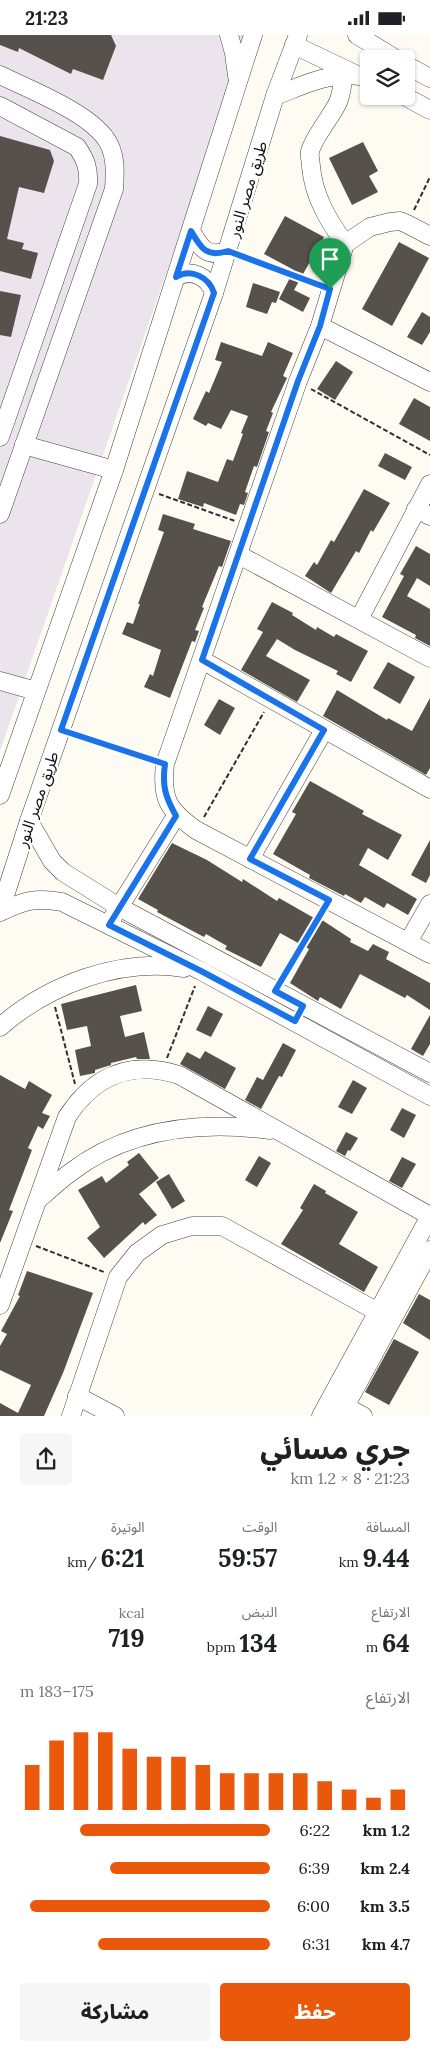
<!DOCTYPE html>
<html lang="ar">
<meta charset="utf-8">
<style>
:root{--surface:#fff;--page:#f6f6f6;--text:#202124;--muted:#757577;--accent:#ea580c}
body{margin:0;font-family:Lora,"Noto Sans Arabic",serif;background:var(--page);color:var(--text);direction:rtl;height:100vh;display:flex;flex-direction:column;font-size:19px;white-space:nowrap}
*{box-sizing:border-box;margin:0}
p{font-size:16px;color:var(--muted)}
.icon{flex:none;width:28px;height:28px;fill:none;stroke:currentColor;stroke-width:2;stroke-linecap:round;stroke-linejoin:round}
.map{position:relative;height:1381px;overflow:hidden;direction:ltr}
.drawer{display:flex;flex-direction:column;background:var(--surface);flex:1}
.drawer>*{flex:none}
.controls{position:absolute;left:360px;top:15px;display:grid;gap:10px}
.controls a{display:grid;place-items:center;width:55px;height:55px;border-radius:5px;background:var(--surface);box-shadow:0 1px 4px #0004;font-size:25px}
.pin{position:absolute;display:grid;place-items:center;width:42px;height:42px;color:#fff;margin:-51px -21px;border-radius:50% 50% 50% 0;rotate:-45deg;box-shadow:0 0 5px #0007}
.pin .icon{rotate:45deg}
.round{display:grid;place-items:center;flex:none;width:52px;height:52px;border-radius:5px;background:var(--page)}
.overview{display:flex;align-items:center;justify-content:space-between;height:85px;padding:0 20px}
h1{font-size:28px;font-weight:800;line-height:38px}
.figures{display:grid;grid-template-columns:repeat(3,1fr);gap:8px;height:85px;padding:5px 20px}
.figures div{display:grid;align-content:center}
.figures b{font-size:25px;font-weight:800}
.figures small{font-size:14px;font-weight:400}
.figures p{font-size:14px}
.chart{height:140px;padding:10px 20px}
.chart p{display:flex;justify-content:space-between}
.chart svg{width:100%;height:90px;margin-top:5px;stroke:var(--accent);stroke-width:6}
.primary-button{display:flex;gap:10px;margin-top:auto;padding:10px 20px}
.primary-button a{flex:1;height:58px;border-radius:5px;background:var(--accent);color:#fff;font-size:20px;font-weight:800;line-height:58px;text-align:center}
.primary-button a+a{background:var(--page);color:var(--text)}
ul{padding:0 20px;list-style:none;font-size:16px}
li{display:grid;grid-template-columns:80px 60px 1fr;align-items:center;height:38px}
li i{height:12px;border-radius:6px;background:var(--accent)}
.status{display:flex;justify-content:space-between;align-items:center;height:35px;padding:0 25px;background:var(--surface);direction:ltr}
.status svg{height:14px;fill:currentColor}
.map>svg:first-child{display:block}
.industrial{fill:#ece4ed}
.building{fill:#57514c}
.lines{fill:none;stroke-linecap:round;stroke-linejoin:round}
.minor-casing{stroke:#424242;stroke-width:19}
.path{stroke:#313131;stroke-width:2;stroke-dasharray:5 2.5;stroke-linecap:butt}
.minor{stroke:#fff;stroke-width:18}
.route-casing{stroke:#fff;stroke-width:10}
.route{stroke:#1a73e8;stroke-width:6}
.labels{text-anchor:middle;dominant-baseline:central;stroke-width:5;stroke-linejoin:round;paint-order:stroke}
.street-label{font-size:16px;fill:#0f0f0f;stroke:#fff}
</style>
<div class="status"><b>21:23</b><svg viewBox="0 0 49 12"><path d="M0 12V9h3v3zM5 12V6h3v6zM10 12V3h3v9zM15 12V0h3v12zM26 1h20v11H26zM47 4h2v5h-2z"/></svg></div>
<div class="map">
<svg width="430" height="1381" viewBox="0 0 430 1381">
<rect width="100%" height="100%" fill="#fefcf2"/>
<polygon class="industrial" points="0,0 249,0 0,716"/>
<g class="building">
<polygon points="0,0 111,0 116,11 103,45 73,34 71,39 19,13 18,17 0,10"/>
<polygon points="0,101 50,115 54,126 44,158 19,152 7,204 24,208 22,214 38,218 31,244 0,236"/>
<polygon points="363,107 378,136 369,141 378,157 352,170 329,123"/>
<polygon points="285,181 324,202 294,255 310,263 303,277 279,264 294,235 264,219"/>
<polygon points="399,207 429,223 392,291 362,274"/>
<polygon points="253,248 280,257 276,268 272,267 267,279 246,272"/>
<polygon points="0,256 21,260 11,302 0,300"/>
<polygon points="422,277 430,282 430,297 422,310 407,302"/>
<polygon points="221,307 262,321 268,307 293,318 283,341 287,343 271,377 273,378 266,396 269,397 257,432 254,431 245,457 248,458 244,470 240,469 236,480 204,468 203,472 178,464 187,436 218,447 227,424 233,426 243,399 241,398 248,381 231,375 221,394 208,388 206,391 193,384 206,356 209,358 222,327 215,325"/>
<polygon points="336,326 353,337 335,365 317,354"/>
<polygon points="414,363 430,372 430,406 399,389"/>
<polygon points="385,418 412,432 405,445 378,431"/>
<polygon points="364,454 390,468 373,497 371,495 359,518 356,516 331,558 305,541 314,527 317,530 331,505 334,507"/>
<polygon points="163,479 195,489 193,494 231,506 222,532 219,531 202,572 204,573 195,595 199,596 195,607 192,606 170,663 144,652 150,639 153,641 161,615 122,599 127,587 133,589 140,569 138,569 164,497 158,495"/>
<polygon points="416,511 430,519 430,551 417,543 407,561 430,574 430,611 415,603 416,600 382,582 404,541 400,539"/>
<polygon points="272,567 293,578 292,580 316,595 317,592 334,602 336,599 368,616 351,647 336,639 338,636 295,615 277,604 266,621 310,645 297,667 241,635 263,597 257,594"/>
<polygon points="388,627 415,642 400,669 373,653"/>
<polygon points="337,655 387,685 388,683 412,696 430,663 430,733 426,740 323,681"/>
<polygon points="219,664 235,673 220,700 204,690"/>
<polygon points="310,746 364,776 362,779 402,800 388,825 368,813 359,830 417,864 408,880 387,868 384,873 365,862 361,868 345,859 344,861 309,843 310,840 273,819 296,779 292,777"/>
<polygon points="430,805 430,840 426,848 411,840"/>
<polygon points="172,808 207,825 242,847 243,844 277,866 279,863 321,887 322,885 351,904 350,907 368,916 373,909 389,917 386,924 430,948 430,975 407,960 405,963 360,939 341,974 320,962 318,966 290,948 309,914 280,898 261,932 225,914 227,911 206,899 204,902 157,877 158,875 138,864"/>
<polygon points="136,950 142,976 120,981 125,1002 144,997 150,1024 137,1024 136,1022 111,1028 111,1030 95,1035 95,1038 80,1041 75,1015 91,1011 87,991 67,995 61,969"/>
<polygon points="208,971 223,979 211,1002 196,995"/>
<polygon points="430,980 430,1009 423,1021 411,1014"/>
<polygon points="283,1008 296,1015 282,1042 279,1041 261,1074 245,1065 257,1042 263,1045"/>
<polygon points="205,1016 236,1033 225,1054 180,1029 187,1017 200,1024"/>
<polygon points="0,1040 25,1054 29,1046 52,1060 42,1078 50,1081 43,1094 38,1091 28,1113 32,1115 9,1175 13,1176 0,1208"/>
<polygon points="353,1045 367,1053 352,1079 338,1072"/>
<polygon points="402,1073 416,1080 404,1103 390,1095"/>
<polygon points="346,1097 358,1103 350,1116 348,1115 345,1121 336,1116"/>
<polygon points="139,1118 159,1143 139,1159 157,1180 145,1190 143,1187 104,1223 87,1203 100,1192 78,1155 102,1141 106,1148 129,1130 127,1127"/>
<polygon points="259,1121 271,1128 257,1152 245,1145"/>
<polygon points="402,1122 416,1129 402,1153 389,1146"/>
<polygon points="169,1139 185,1166 172,1174 156,1147"/>
<polygon points="314,1149 326,1156 325,1158 358,1177 339,1209 378,1232 364,1257 281,1209 303,1175 300,1173"/>
<polygon points="27,1236 93,1258 63,1338 44,1381 0,1381 0,1368 18,1378 31,1350 0,1335 0,1311 7,1299 1,1296 20,1261 18,1260"/>
<polygon points="419,1259 430,1265 430,1305 403,1288"/>
<polygon points="394,1304 419,1317 389,1370 365,1357"/>
</g>
<g class="lines">
<g class="minor-casing">
<g id="minor">
<polyline points="229,0 234,18 237,41"/>
<polyline points="357,0 396,24"/>
<polyline points="294,10 355,39"/>
<polyline points="406,30 430,43"/>
<path d="M 343,39 C 342,69 335,72 321,95 C 317,101 312,110 310,116 C 309,121 311,127 311,132 C 314,162 328,185 345,209"/>
<path d="M 0,40 C 30,55 94,79 109,109 C 116,123 115,138 114,154 L 0,479"/>
<path d="M 275,61 C 304,50 329,37 360,41"/>
<polyline points="404,61 430,75"/>
<path d="M 0,71 L 77,112 C 86,125 89,134 88,149 L 0,402"/>
<path d="M 191,196 C 201,213 206,223 228,216"/>
<path d="M 430,201 L 407,189 L 400,186 L 390,187 L 370,192 L 345,209 L 320,291 L 298,346 L 165,729 C 161,764 168,775 196,795 L 430,919"/>
<path d="M 176,242 C 191,233 209,242 214,258"/>
<polyline points="320,291 430,347"/>
<polyline points="24,410 114,435"/>
<polyline points="416,474 430,481"/>
<polyline points="239,520 430,623"/>
<polyline points="359,584 430,449"/>
<polyline points="202,625 430,754"/>
<polyline points="0,646 36,656"/>
<polyline points="0,760 114,435 253,0"/>
<polyline points="29,786 52,826 63,837 119,872 430,1038"/>
<polyline points="250,824 324,695"/>
<polyline points="0,876 29,786 214,258 275,61 298,0"/>
<path d="M 0,877 C 24,866 35,862 62,867 L 201,936 L 430,1061"/>
<polyline points="113,882 176,781"/>
<polyline points="408,907 430,869"/>
<path d="M 0,992 C 49,949 120,923 184,933"/>
<path d="M 39,1164 C 49,1155 60,1145 71,1137 C 129,1093 200,1086 270,1095"/>
<path d="M 0,1270 L 67,1082 C 94,1040 131,1025 179,1040 L 430,1181"/>
<polyline points="77,1361 115,1381"/>
<polyline points="346,1372 363,1381"/>
<polyline points="71,1381 118,1242 137,1218 162,1200 192,1191 222,1191 378,1277"/>
<polyline points="321,1381 430,1181"/>
<polyline points="340,1381 430,1215"/>
</g>
</g>
<g class="path">
<polyline points="414,175 430,142"/>
<polyline points="240,221 318,250"/>
<polyline points="311,354 430,420"/>
<polyline points="159,459 235,486"/>
<polyline points="75,700 151,724"/>
<polyline points="204,782 264,677"/>
<polyline points="283,943 321,878"/>
<polyline points="55,972 75,1049"/>
<polyline points="167,1023 195,951"/>
<polyline points="36,1211 104,1237"/>
</g>
<use href="#minor" class="minor"/>
</g>
<g class="lines">
<g class="route-casing">
<path id="route" d="M 191,196 C 201,213 206,223 228,216 L 330,254 L 320,291 L 298,346 L 202,625 L 324,695 L 250,824 L 329,865 L 275,956 L 303,971 L 295,986 L 201,936 L 109,890 L 176,781 C 165,761 162,751 165,729 L 61,695 L 214,258 C 209,242 191,233 176,242 Z"/>
</g>
<use href="#route" class="route"/>
</g>
<g class="labels">
<g class="street-label">
<text transform="translate(247 154) rotate(-73)">طريق مصر النور</text>
<text transform="translate(37 764) rotate(-71)">طريق مصر النور</text>
</g>
</g>
</svg>
<div class="controls">
<a><svg class="icon" aria-label="layers" viewBox="0 0 24 24"><path d="M12 4l9 5-9 5-9-5zM3 14l9 5 9-5"/></svg></a>
</div>
<div class="pin" style="left:330px;top:254px;background:#1e9e55"><svg class="icon" aria-label="arrive" viewBox="0 0 24 24"><path d="M6 21V4h12l-3 4 3 4H6"/></svg></div>
</div>
<section class="drawer">
<div class="overview"><div><h1>جري مسائي</h1><p>21:23 · 8 × 1.2 km</p></div><a class="round"><svg class="icon" aria-label="share" viewBox="0 0 24 24"><path d="M12 15V3M7 8l5-5 5 5M5 13v7h14v-7"/></svg></a></div>
<div class="figures">
<div><p>المسافة</p><b>9.44<small> km</small></b></div>
<div><p>الوقت</p><b>59:57</b></div>
<div><p>الوتيرة</p><b>6:21<small> /km</small></b></div>
</div>
<div class="figures">
<div><p>الارتفاع</p><b>64<small> m</small></b></div>
<div><p>النبض</p><b>134<small> bpm</small></b></div>
<div><p>kcal</p><b>719</b></div>
</div>
<div class="chart"><p><span>الارتفاع</span>175–183 m</p>
<svg viewBox="0 0 160 44" preserveAspectRatio="none"><path d="M5 44V22M15 44V10M25 44V6M35 44V6M45 44V14M55 44V18M65 44V18M75 44V22M85 44V26M95 44V26M105 44V26M115 44V26M125 44V30M135 44V34M145 44V38M155 44V34"/></svg>
</div>
<ul>
<li><b>1.2 km</b>6:22<i style="width:76%"></i></li>
<li><b>2.4 km</b>6:39<i style="width:64%"></i></li>
<li><b>3.5 km</b>6:00<i style="width:96%"></i></li>
<li><b>4.7 km</b>6:31<i style="width:69%"></i></li>
</ul>
<div class="primary-button"><a>حفظ</a><a>مشاركة</a></div>
</section>
